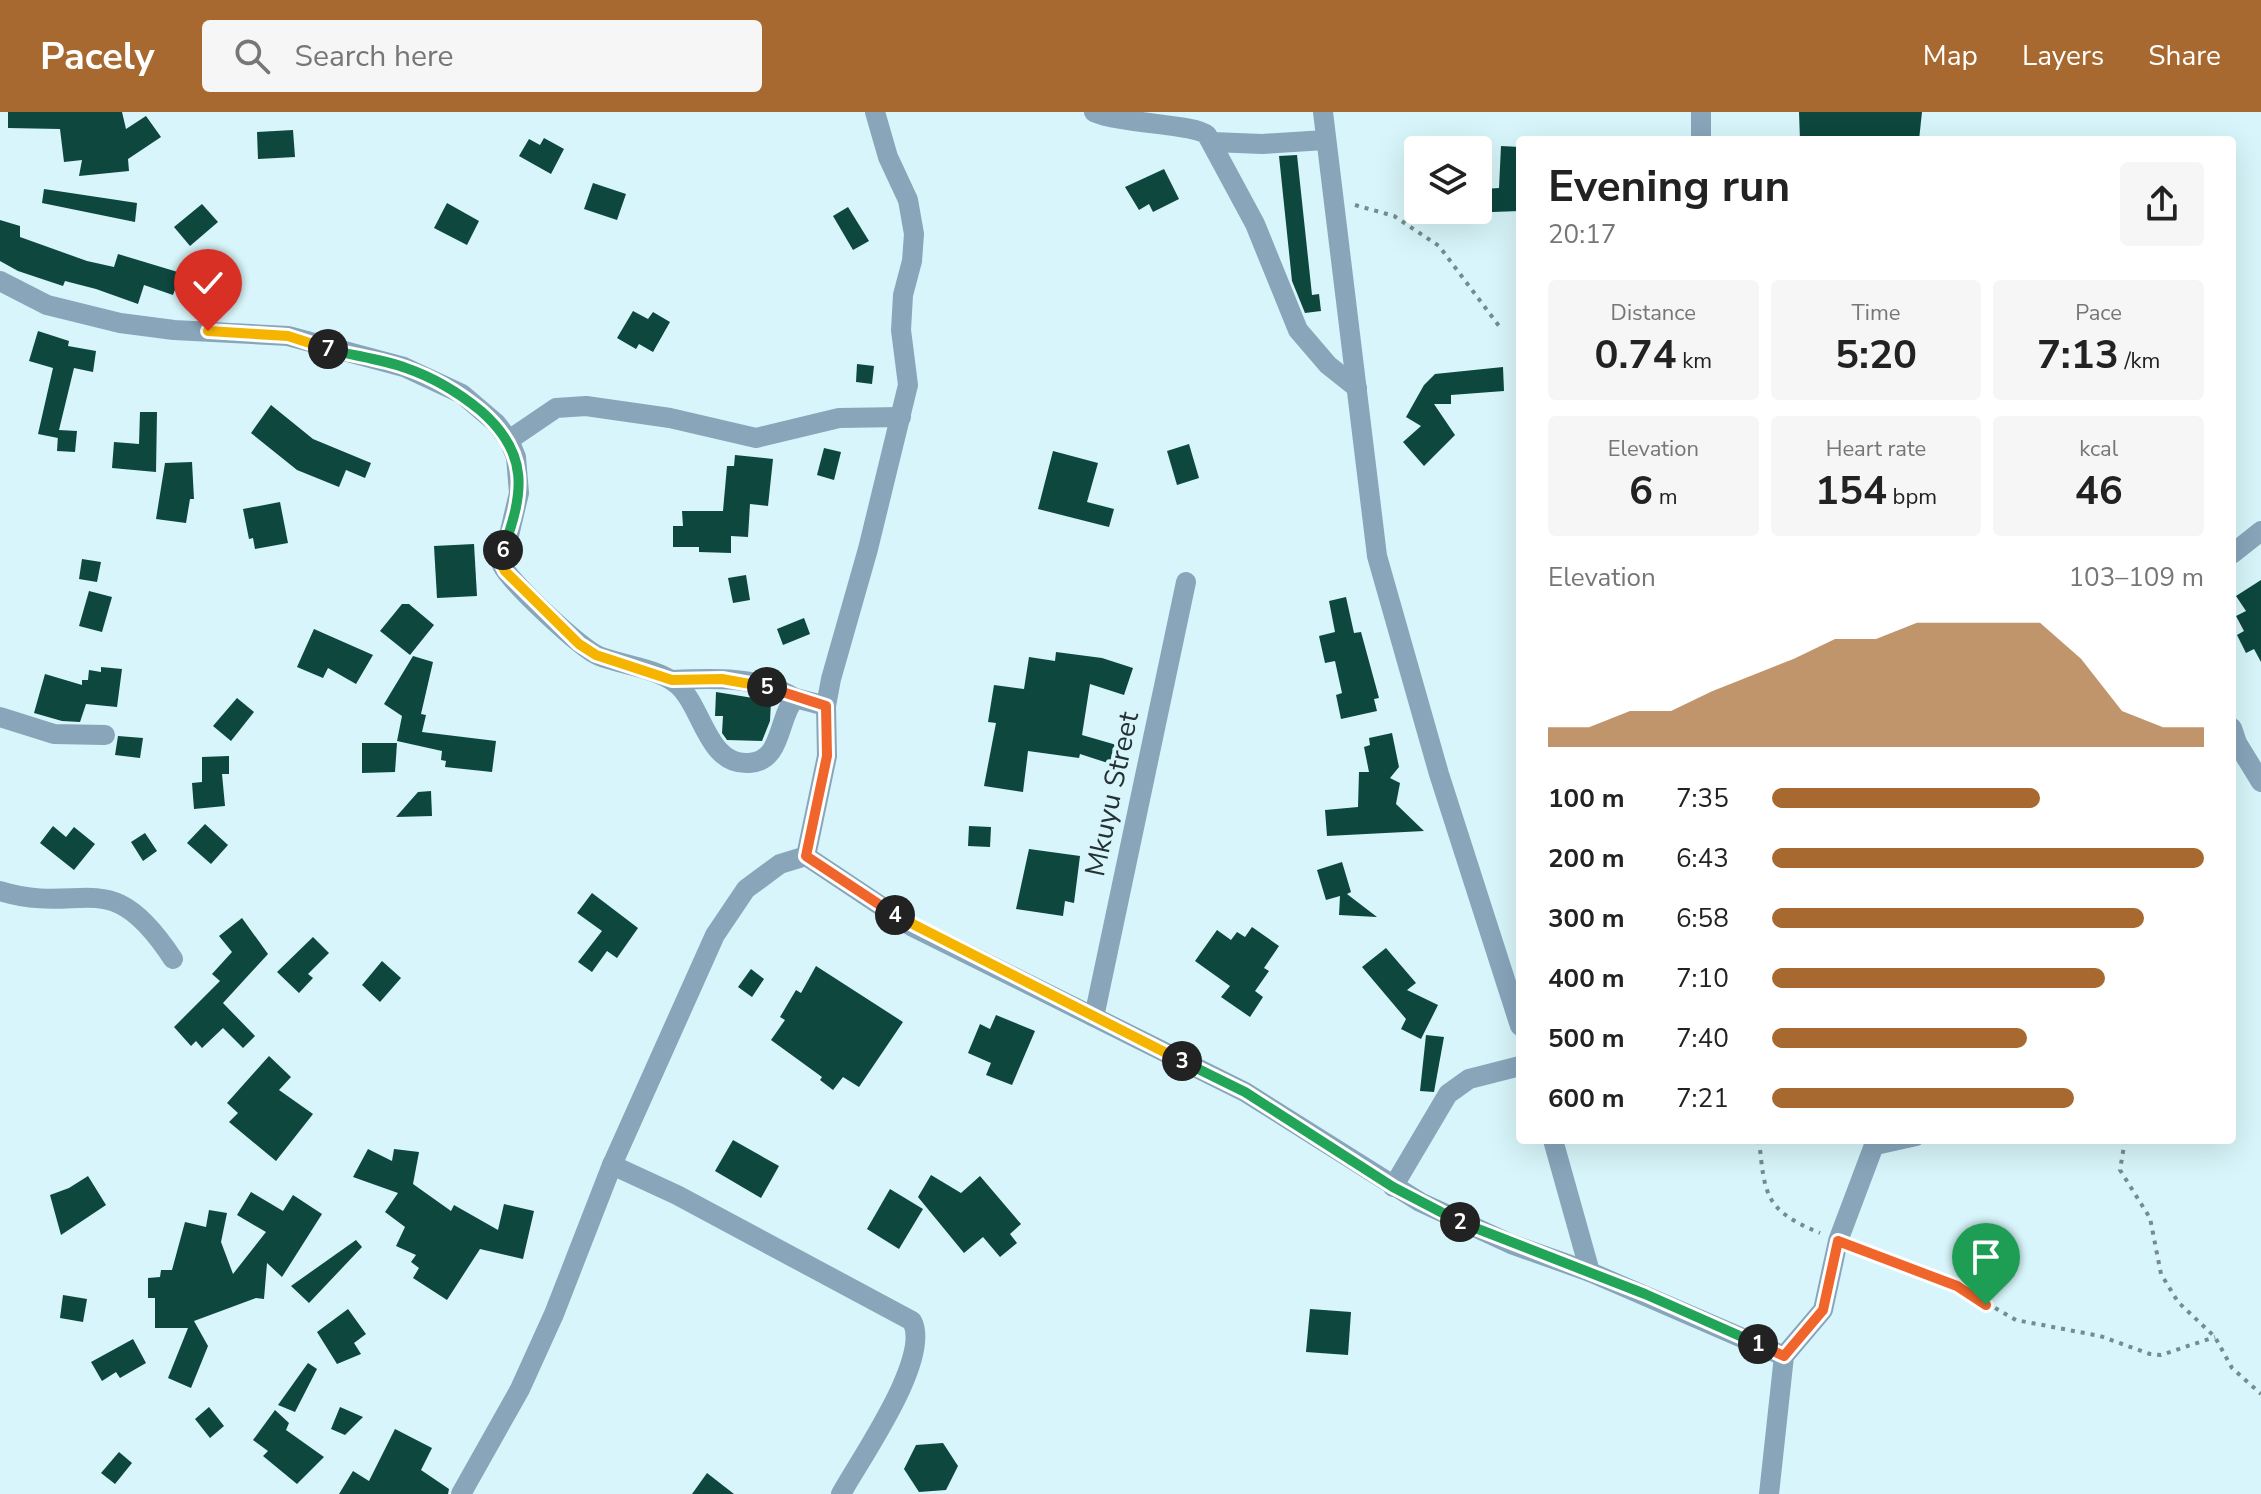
<!DOCTYPE html>
<meta charset="utf-8">
<style>
:root{--surface:#fff;--page:#f6f6f6;--text:#222;--muted:#767676;--accent:#a7692f}
body{margin:0;font-family:"Nunito Sans",sans-serif;background:var(--page);color:var(--text);height:100vh;display:flex;flex-direction:column;font-size:30px;white-space:nowrap}
*{box-sizing:border-box;margin:0}
p{font-size:26px;color:var(--muted)}
.icon{flex:none;width:44px;height:44px;fill:none;stroke:currentColor;stroke-width:2;stroke-linecap:round;stroke-linejoin:round}
.map{position:relative;flex:1;overflow:hidden}
.drawer{position:absolute;left:1516px;top:24px;width:720px;height:1008px;display:flex;flex-direction:column;background:var(--surface);border-radius:8px;box-shadow:0 8px 32px #0002}
.drawer>*{flex:none}
.buttons{position:absolute;left:1404px;top:24px;display:grid;gap:16px}
.buttons a{display:grid;place-items:center;width:88px;height:88px;border-radius:8px;background:var(--surface);box-shadow:0 8px 32px #0002;font-size:40px}
.pin{position:absolute;display:grid;place-items:center;width:68px;height:68px;color:#fff;margin:-82px -34px;border-radius:50% 50% 50% 0;rotate:-45deg;box-shadow:0 0 8px #0007}
.pin .icon{rotate:45deg}
.km{position:absolute;width:40px;height:40px;margin:-20px;border-radius:50%;background:#222;color:#fff;font-size:22px;line-height:40px;text-align:center}
.round{display:grid;place-items:center;flex:none;width:84px;height:84px;border-radius:8px;background:var(--page)}
.headline{display:flex;align-items:center;justify-content:space-between;height:136px;padding:0 32px}
h1{font-size:44px;font-weight:700;line-height:60px}
.metrics{display:grid;grid-template-columns:repeat(3,1fr);gap:12px;height:136px;padding:8px 32px}
.metrics div{display:grid;align-content:center;border-radius:8px;background:var(--page);text-align:center}
.metrics b{font-size:40px;font-weight:700}
.metrics small{font-size:22px;font-weight:400}
.metrics p{font-size:22px}
.chart{height:224px;padding:16px 32px}
.chart p{display:flex;justify-content:space-between}
.chart svg{width:100%;height:144px;margin-top:8px;fill:var(--accent);opacity:.7}
ul{padding:0 32px;list-style:none;font-size:26px}
li{display:grid;grid-template-columns:128px 96px 1fr;align-items:center;height:60px}
li i{height:20px;border-radius:10px;background:var(--accent)}
header{display:flex;align-items:center;gap:48px;box-sizing:border-box;height:112px;padding:0 40px;background:var(--accent);color:#fff}
header strong{font-size:38px}
nav{display:flex;gap:44px;margin-inline-start:auto;font-size:28px}
.search{width:560px;height:72px;background:var(--page);display:flex;align-items:center;gap:20px;box-sizing:border-box;padding:0 28px;border-radius:8px;color:var(--muted);font-size:30px}
.map>svg:first-child{display:block}
.building{fill:#0d473e}
.lines{fill:none;stroke-linecap:round;stroke-linejoin:round}
.path{stroke:#768b8e;stroke-width:4;stroke-dasharray:4 6;stroke-linecap:butt}
.lane{stroke:#88a5ba;stroke-width:12}
.street{stroke:#88a5ba;stroke-width:20}
.split-1-casing{stroke:#fff;stroke-width:16}
.split-2-casing{stroke:#fff;stroke-width:16}
.split-3-casing{stroke:#fff;stroke-width:16}
.split-4-casing{stroke:#fff;stroke-width:16}
.split-5-casing{stroke:#fff;stroke-width:16}
.split-6-casing{stroke:#fff;stroke-width:16}
.split-7-casing{stroke:#fff;stroke-width:16}
.split-8-casing{stroke:#fff;stroke-width:16}
.split-1{stroke:#f0652b;stroke-width:10}
.split-2{stroke:#22a559;stroke-width:10}
.split-3{stroke:#22a559;stroke-width:10}
.split-4{stroke:#f5b400;stroke-width:10}
.split-5{stroke:#f0652b;stroke-width:10}
.split-6{stroke:#f5b400;stroke-width:10}
.split-7{stroke:#22a559;stroke-width:10}
.split-8{stroke:#f5b400;stroke-width:10}
.labels{text-anchor:middle;dominant-baseline:central;stroke-width:8;stroke-linejoin:round;paint-order:stroke}
.street-label{font-size:28px;fill:#253133;stroke:#d7f5fa}
</style>
<header>
<strong>Pacely</strong>
<div class="search"><svg class="icon" aria-label="search" viewBox="0 0 24 24"><circle cx="10" cy="10" r="6"/><path d="M15 15l6 6"/></svg>Search here</div>
<nav><a>Map</a><a>Layers</a><a>Share</a></nav>
</header>
<div class="map">
<svg width="2261" height="1382" viewBox="0 0 2261 1382">
<rect width="100%" height="100%" fill="#d7f5fa"/>
<g class="building">
<polygon points="8,0 122,0 126,17 146,4 161,25 128,47 129,59 79,64 82,48 64,50 60,17 8,16"/>
<polygon points="1799,0 1922,0 1919,28 1800,28"/>
<polygon points="293,18 295,45 258,47 257,20"/>
<polygon points="544,26 564,37 551,62 519,44 529,27 540,33"/>
<polygon points="1501,34 1520,35 1520,99 1492,100 1492,94 1485,94 1484,77 1499,76"/>
<polygon points="1297,43 1312,183 1319,182 1321,199 1305,201 1292,169 1279,44"/>
<polygon points="1164,57 1179,87 1153,100 1149,92 1139,98 1125,75"/>
<polygon points="593,71 626,82 617,108 584,97"/>
<polygon points="44,77 137,91 135,110 42,91"/>
<polygon points="447,91 479,109 467,133 434,116"/>
<polygon points="202,92 218,110 190,134 174,115"/>
<polygon points="848,95 869,129 853,138 833,104"/>
<polygon points="0,108 20,114 20,125 87,149 114,155 118,142 181,161 173,183 144,173 138,192 96,177 65,169 63,174 18,159 0,149"/>
<polygon points="633,199 648,207 653,200 670,210 653,240 639,232 636,237 617,226"/>
<polygon points="38,219 69,229 68,234 96,239 93,260 74,256 59,318 77,319 75,340 57,339 58,323 58,326 38,322 53,256 29,249"/>
<polygon points="857,252 874,254 872,272 856,270"/>
<polygon points="1503,255 1504,279 1451,283 1451,292 1434,292 1455,323 1424,354 1403,330 1421,314 1406,305 1424,273 1435,262"/>
<polygon points="271,293 313,327 371,351 365,366 346,358 339,375 297,358 251,321"/>
<polygon points="140,300 157,300 156,360 112,356 114,330 139,332"/>
<polygon points="1189,332 1199,366 1177,373 1167,339"/>
<polygon points="824,336 841,340 834,368 817,363"/>
<polygon points="1053,339 1098,351 1087,390 1114,397 1109,415 1038,397"/>
<polygon points="735,343 773,347 768,394 750,392 748,425 731,424 731,441 699,440 699,435 673,435 673,414 683,414 682,399 723,399 727,354 734,354"/>
<polygon points="192,350 194,387 190,387 186,411 156,407 165,351"/>
<polygon points="280,390 288,431 255,437 253,426 249,427 243,397"/>
<polygon points="474,432 477,484 437,486 434,434"/>
<polygon points="82,447 101,450 97,470 79,467"/>
<polygon points="746,463 750,488 733,491 728,466"/>
<polygon points="2261,468 2261,550 2254,537 2246,541 2237,523 2244,519 2236,504 2246,499 2236,484"/>
<polygon points="89,479 112,485 102,520 79,514"/>
<polygon points="1346,485 1354,521 1361,520 1379,586 1374,587 1377,599 1341,607 1336,583 1342,581 1335,549 1325,551 1319,524 1335,520 1329,489"/>
<polygon points="402,492 409,492 434,513 410,543 380,519"/>
<polygon points="804,506 810,522 783,533 777,517"/>
<polygon points="314,517 373,543 356,572 328,556 323,566 297,555"/>
<polygon points="1056,540 1102,546 1133,556 1124,583 1090,572 1082,623 1120,634 1114,653 1080,642 1079,646 1028,639 1023,680 984,674 996,611 988,610 994,573 1024,577 1029,545 1055,549"/>
<polygon points="413,544 433,550 421,602 426,603 422,620 496,629 492,660 445,655 446,649 441,648 442,639 397,629 402,604 384,592"/>
<polygon points="101,555 122,557 117,595 86,592 80,610 62,609 34,601 45,562 82,573 82,568 88,568 89,558 101,560"/>
<polygon points="716,580 771,589 770,609 762,629 727,628 722,621 723,604 715,604"/>
<polygon points="237,586 254,600 231,629 213,614"/>
<polygon points="1392,621 1399,655 1390,666 1400,671 1396,692 1424,719 1327,724 1325,698 1358,695 1359,660 1369,660 1364,635 1370,633 1369,626"/>
<polygon points="118,624 143,626 140,646 115,643"/>
<polygon points="362,631 397,631 395,660 362,661"/>
<polygon points="229,644 229,662 222,662 225,694 194,697 192,671 202,670 202,645"/>
<polygon points="431,679 432,704 396,705 418,680"/>
<polygon points="205,712 228,733 211,752 187,731"/>
<polygon points="53,714 66,725 74,715 95,732 74,758 40,731"/>
<polygon points="969,714 991,715 990,735 968,734"/>
<polygon points="145,721 157,739 143,749 131,730"/>
<polygon points="1029,737 1080,744 1074,791 1065,789 1063,804 1016,797"/>
<polygon points="1342,750 1351,780 1347,782 1377,805 1339,803 1340,784 1326,788 1317,758"/>
<polygon points="592,781 638,816 617,846 607,839 592,860 578,850 602,819 577,801"/>
<polygon points="242,806 268,842 223,891 255,924 243,936 223,916 202,936 196,929 191,934 174,915 220,869 212,862 232,840 219,824"/>
<polygon points="1252,815 1279,834 1264,856 1269,859 1255,879 1263,885 1250,905 1221,885 1230,874 1195,849 1217,818 1231,828 1237,820 1245,825"/>
<polygon points="313,825 329,841 308,862 313,866 299,881 277,860"/>
<polygon points="1386,836 1416,871 1407,878 1438,893 1421,927 1401,917 1406,907 1362,855"/>
<polygon points="382,849 401,866 380,890 362,873"/>
<polygon points="816,854 903,910 859,975 843,965 833,978 820,968 822,965 771,928 785,908 780,905 796,878 801,881"/>
<polygon points="751,857 764,867 752,885 738,875"/>
<polygon points="996,903 1035,919 1012,973 986,963 991,951 968,941 980,912 990,917"/>
<polygon points="1426,923 1444,925 1434,980 1420,979"/>
<polygon points="269,944 291,965 279,978 313,1002 276,1049 229,1010 238,1001 227,991"/>
<polygon points="733,1028 779,1054 761,1086 715,1059"/>
<polygon points="368,1037 392,1049 394,1037 419,1040 413,1072 451,1099 454,1093 498,1118 504,1092 534,1099 523,1147 480,1137 447,1188 413,1166 419,1156 411,1150 416,1143 396,1134 405,1115 385,1100 398,1081 353,1065"/>
<polygon points="931,1063 961,1081 980,1064 1021,1112 1010,1122 1017,1131 1000,1145 983,1125 964,1141 918,1085"/>
<polygon points="88,1064 106,1093 61,1123 50,1083 69,1076"/>
<polygon points="890,1077 923,1097 899,1137 867,1117"/>
<polygon points="251,1080 283,1099 293,1083 322,1102 282,1165 267,1151 264,1187 256,1186 194,1209 208,1234 191,1276 168,1266 188,1216 155,1216 155,1186 148,1186 148,1166 160,1165 161,1158 172,1158 185,1110 206,1115 209,1098 227,1101 221,1130 233,1162 266,1120 237,1103"/>
<polygon points="356,1128 362,1135 309,1191 291,1174"/>
<polygon points="63,1183 87,1187 83,1210 60,1206"/>
<polygon points="348,1197 366,1222 354,1231 361,1242 337,1252 317,1220"/>
<polygon points="1310,1197 1351,1200 1348,1243 1306,1240"/>
<polygon points="133,1227 146,1251 120,1266 116,1260 102,1269 91,1250"/>
<polygon points="308,1251 317,1257 295,1300 278,1293"/>
<polygon points="209,1295 224,1314 210,1326 195,1307"/>
<polygon points="340,1295 363,1305 345,1323 331,1317"/>
<polygon points="275,1298 289,1311 286,1318 324,1345 297,1372 263,1344 268,1339 253,1328"/>
<polygon points="395,1317 432,1336 421,1358 449,1377 448,1382 339,1382 353,1359 369,1369"/>
<polygon points="943,1331 958,1354 946,1378 919,1380 904,1357 916,1333"/>
<polygon points="119,1340 132,1351 115,1372 101,1361"/>
<polygon points="707,1361 734,1382 692,1382"/>
</g>
<g class="lines">
<g class="path">
<polyline points="1355,93 1394,104 1439,134 1499,214"/>
<path d="M 1759,1028 C 1765,1083 1764,1098 1820,1121"/>
<polyline points="2125,1028 2120,1058 2150,1106 2161,1162 2178,1190 2215,1225 2232,1256 2261,1282"/>
<polyline points="1858,1136 1957,1174 2016,1208 2100,1224 2150,1242 2161,1243 2215,1225"/>
</g>
<polyline class="lane" points="1872,1038 1917,1028"/>
<g class="street">
<path d="M 1094,0 C 1121,12 1195,12 1207,23 L 1255,112 L 1298,218 L 1328,253 L 1357,276"/>
<polyline points="1323,0 1377,444 1439,662 1520,914"/>
<polyline points="1701,28 1701,0"/>
<polyline points="1212,30 1262,32 1325,28"/>
<path d="M 0,169 L 47,193 L 120,211 L 174,218 L 288,224 L 404,255 L 462,282 L 496,311 L 509,328 L 516,345 L 519,381 L 502,453 C 510,470 581,537 599,544 C 622,553 654,556 674,570 C 703,590 705,654 749,651 C 783,649 777,607 795,586 L 826,594"/>
<polyline points="509,328 556,296 586,294 670,306 756,326 839,306 901,305"/>
<polyline points="2232,442 2261,419"/>
<path d="M 672,568 C 712,566 759,564 795,586"/>
<polyline points="0,605 54,622 105,623"/>
<polyline points="2232,616 2237,631 2261,670"/>
<polyline points="806,744 827,644 826,594 831,567 868,437 908,273 901,218 903,183 912,149 914,122 908,88 888,45 875,0"/>
<path d="M 0,779 C 85,805 109,749 173,847"/>
<polyline points="1094,905 1186,470"/>
<polyline points="1553,1028 1590,1160 1784,1244"/>
<path d="M 612,1053 L 677,1083 L 912,1209 C 932,1246 860,1347 841,1382"/>
<polyline points="1393,1075 1448,982 1469,967 1520,954"/>
<polyline points="461,1382 520,1277 554,1202 612,1053 715,823 746,777 780,752 806,744 911,814 1245,980 1420,1090 1511,1132 1590,1160"/>
<polyline points="1769,1382 1784,1244 1823,1198 1838,1129 1876,1028"/>
</g>
</g>
<g class="lines">
<g class="split-1-casing">
<polyline id="split-1" points="1758,1232 1784,1244 1823,1198 1838,1129 1957,1174 1986,1193"/>
</g>
<g class="split-2-casing">
<polyline id="split-2" points="1460,1110 1645,1182 1758,1232"/>
</g>
<g class="split-3-casing">
<polyline id="split-3" points="1182,949 1245,980 1393,1075 1460,1110"/>
</g>
<g class="split-4-casing">
<polyline id="split-4" points="895,803 1182,949"/>
</g>
<g class="split-5-casing">
<polyline id="split-5" points="767,575 826,594 827,644 806,744 895,803"/>
</g>
<g class="split-6-casing">
<polyline id="split-6" points="503,438 502,453 505,459 579,532 596,543 672,568 722,567 767,575"/>
</g>
<g class="split-7-casing">
<path id="split-7" d="M 328,237 C 354,244 382,247 406,256 C 435,266 458,280 481,299 C 530,342 524,381 503,438"/>
</g>
<g class="split-8-casing">
<polyline id="split-8" points="208,219 288,224 328,237"/>
</g>
<use href="#split-1" class="split-1"/>
<use href="#split-2" class="split-2"/>
<use href="#split-3" class="split-3"/>
<use href="#split-4" class="split-4"/>
<use href="#split-5" class="split-5"/>
<use href="#split-6" class="split-6"/>
<use href="#split-7" class="split-7"/>
<use href="#split-8" class="split-8"/>
</g>
<g class="labels">
<g class="street-label">
<text transform="translate(1112 682) rotate(-78)">Mkuyu Street</text>
</g>
</g>
</svg>
<div class="buttons">
<a><svg class="icon" aria-label="layers" viewBox="0 0 24 24"><path d="M12 4l9 5-9 5-9-5zM3 14l9 5 9-5"/></svg></a>
</div>
<div class="pin" style="left:1986px;top:1193px;background:#1e9e55"><svg class="icon" aria-label="arrive" viewBox="0 0 24 24"><path d="M6 21V4h12l-3 4 3 4H6"/></svg></div>
<div class="pin" style="left:208px;top:219px;background:#d93025"><svg class="icon" aria-label="check" viewBox="0 0 24 24"><path d="M5 12l5 5 9-10"/></svg></div>
<b class="km" style="left:1758px;top:1232px">1</b>
<b class="km" style="left:1460px;top:1110px">2</b>
<b class="km" style="left:1182px;top:949px">3</b>
<b class="km" style="left:895px;top:803px">4</b>
<b class="km" style="left:767px;top:575px">5</b>
<b class="km" style="left:503px;top:438px">6</b>
<b class="km" style="left:328px;top:237px">7</b>
<section class="drawer">
<div class="headline"><div><h1>Evening run</h1><p>20:17</p></div><a class="round"><svg class="icon" aria-label="share" viewBox="0 0 24 24"><path d="M12 15V3M7 8l5-5 5 5M5 13v7h14v-7"/></svg></a></div>
<div class="metrics">
<div><p>Distance</p><b>0.74<small> km</small></b></div>
<div><p>Time</p><b>5:20</b></div>
<div><p>Pace</p><b>7:13<small> /km</small></b></div>
</div>
<div class="metrics">
<div><p>Elevation</p><b>6<small> m</small></b></div>
<div><p>Heart rate</p><b>154<small> bpm</small></b></div>
<div><p>kcal</p><b>46</b></div>
</div>
<div class="chart"><p><span>Elevation</span>103–109 m</p>
<svg viewBox="0 0 160 44" preserveAspectRatio="none"><path d="M0 44V38L10 38L20 33L30 33L40 27L50 22L60 17L70 11L80 11L90 6L100 6L110 6L120 6L130 17L140 33L150 38L160 38V44z"/></svg>
</div>
<ul>
<li><b>100 m</b>7:35<i style="width:62%"></i></li>
<li><b>200 m</b>6:43<i style="width:100%"></i></li>
<li><b>300 m</b>6:58<i style="width:86%"></i></li>
<li><b>400 m</b>7:10<i style="width:77%"></i></li>
<li><b>500 m</b>7:40<i style="width:59%"></i></li>
<li><b>600 m</b>7:21<i style="width:70%"></i></li>
</ul>
</section>
</div>
